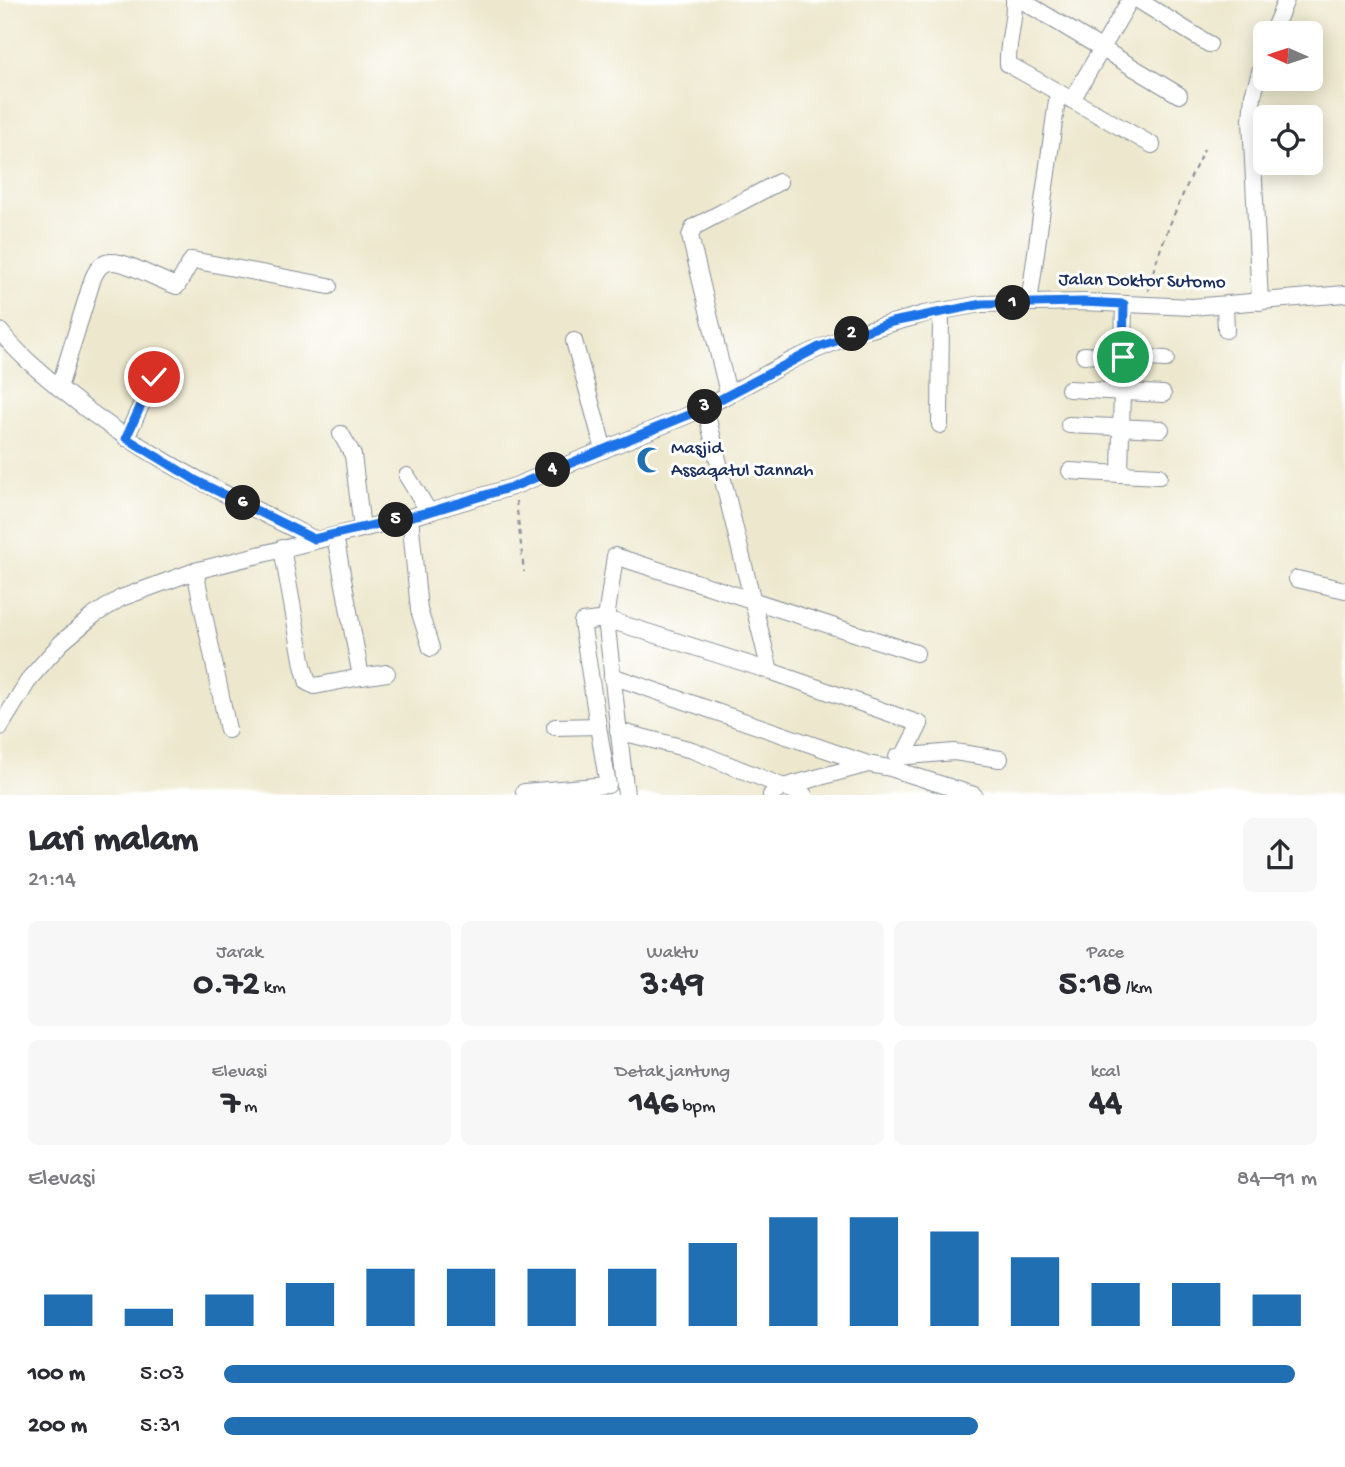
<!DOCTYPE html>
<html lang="id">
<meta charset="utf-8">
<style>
:root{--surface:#fff;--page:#f7f7f7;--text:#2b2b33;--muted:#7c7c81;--accent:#1f6fb2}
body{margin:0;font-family:"Gochi Hand",sans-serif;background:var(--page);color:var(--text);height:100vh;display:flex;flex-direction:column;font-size:26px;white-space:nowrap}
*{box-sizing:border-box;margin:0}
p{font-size:23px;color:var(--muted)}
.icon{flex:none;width:38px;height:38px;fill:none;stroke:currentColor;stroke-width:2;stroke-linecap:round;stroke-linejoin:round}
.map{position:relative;height:795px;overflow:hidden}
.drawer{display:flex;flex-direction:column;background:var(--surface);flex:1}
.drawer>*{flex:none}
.needle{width:46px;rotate:273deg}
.tools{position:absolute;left:1253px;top:21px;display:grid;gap:14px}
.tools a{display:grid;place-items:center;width:70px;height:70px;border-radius:10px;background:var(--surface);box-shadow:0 4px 18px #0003;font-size:35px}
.pin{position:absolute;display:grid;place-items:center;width:60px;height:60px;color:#fff;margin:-30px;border:4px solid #fff;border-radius:50%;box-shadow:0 2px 7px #0007}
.km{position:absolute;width:35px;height:35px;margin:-18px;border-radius:50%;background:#222;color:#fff;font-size:19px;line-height:35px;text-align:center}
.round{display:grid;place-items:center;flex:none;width:74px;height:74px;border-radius:10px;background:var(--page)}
.headline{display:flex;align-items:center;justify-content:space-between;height:119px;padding:0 28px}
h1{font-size:38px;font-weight:700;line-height:52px}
.figures{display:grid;grid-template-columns:repeat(3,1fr);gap:10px;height:119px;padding:7px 28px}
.figures div{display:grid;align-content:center;border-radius:10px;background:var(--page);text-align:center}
.figures b{font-size:35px;font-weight:700}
.figures small{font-size:19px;font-weight:400}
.figures p{font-size:19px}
.chart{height:196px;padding:14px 28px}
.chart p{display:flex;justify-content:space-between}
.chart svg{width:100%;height:126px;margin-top:7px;stroke:var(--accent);stroke-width:6}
ul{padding:0 28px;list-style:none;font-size:23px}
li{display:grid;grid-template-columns:112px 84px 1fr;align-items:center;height:52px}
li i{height:18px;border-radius:9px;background:var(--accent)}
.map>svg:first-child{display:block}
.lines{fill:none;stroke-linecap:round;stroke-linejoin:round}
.minor-casing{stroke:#848c96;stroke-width:18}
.path{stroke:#848c96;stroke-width:2;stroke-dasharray:5 5;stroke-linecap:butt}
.minor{stroke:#fff;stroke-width:16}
.route-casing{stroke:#fff;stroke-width:14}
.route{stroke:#1a73e8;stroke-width:9}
.labels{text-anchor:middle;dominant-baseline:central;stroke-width:6;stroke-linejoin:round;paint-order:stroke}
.street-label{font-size:19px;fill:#1b2f5e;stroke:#fff}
.poi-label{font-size:19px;fill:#1b2f5e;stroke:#fff;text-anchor:start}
</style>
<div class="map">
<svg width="1345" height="795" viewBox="0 0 1345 795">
<rect width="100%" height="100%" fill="#fff"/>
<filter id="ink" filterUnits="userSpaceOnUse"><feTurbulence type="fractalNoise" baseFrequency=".0143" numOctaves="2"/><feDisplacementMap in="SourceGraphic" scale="14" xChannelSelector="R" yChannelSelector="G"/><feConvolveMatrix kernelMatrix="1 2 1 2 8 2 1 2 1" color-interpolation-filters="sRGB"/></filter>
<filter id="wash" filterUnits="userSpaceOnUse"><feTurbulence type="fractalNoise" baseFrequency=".00686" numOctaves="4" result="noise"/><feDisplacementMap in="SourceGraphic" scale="28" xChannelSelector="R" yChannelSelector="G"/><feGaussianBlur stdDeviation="1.57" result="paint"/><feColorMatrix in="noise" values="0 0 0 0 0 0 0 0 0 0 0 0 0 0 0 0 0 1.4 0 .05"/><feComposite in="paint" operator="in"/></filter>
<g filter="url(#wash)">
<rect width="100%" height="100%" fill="#ede8cd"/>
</g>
<g filter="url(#ink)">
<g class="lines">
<g class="minor-casing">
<g id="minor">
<path d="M 1014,0 C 1015,22 1007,42 1008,64 L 1152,145"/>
<polyline points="1021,0 1179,95"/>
<polyline points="1138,0 1209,44"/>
<polyline points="1272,33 1286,0"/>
<polyline points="1072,100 1130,0"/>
<polyline points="1260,302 1251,120 1253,95 1265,56"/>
<polyline points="1029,303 1058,93"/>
<polyline points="1124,304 1120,474 1159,476"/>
<polyline points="1225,306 1226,330"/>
<path d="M 0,331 C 18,354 39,371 62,390 C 141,455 223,493 314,539"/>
<polyline points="574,341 604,450"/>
<polyline points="1084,355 1166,359"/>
<path d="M 59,388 L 93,278 C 97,269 102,261 113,262 C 128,262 160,281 177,286 L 192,260 L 329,286"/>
<polyline points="1069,389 1163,394"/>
<polyline points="728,393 690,236 694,227 779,182"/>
<polyline points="705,407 770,671"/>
<polyline points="940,425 941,311"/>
<polyline points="1069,425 1161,429"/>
<polyline points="341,434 353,455 362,529"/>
<polyline points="126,438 154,377"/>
<polyline points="1070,471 1120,474"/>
<polyline points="407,476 429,512"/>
<polyline points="410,517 419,610 431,648"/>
<polyline points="282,548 303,665 308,683 315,686 361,677 335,536"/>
<polyline points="195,571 228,730"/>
<polyline points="1297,579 1345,590"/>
<polyline points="612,676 868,764 890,768 974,795"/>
<polyline points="361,677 387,673"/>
<polyline points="0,727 30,678 61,643 93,616 121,598 195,571 429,512 515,486 698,411 794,359 857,333 924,314 981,304 1083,302 1192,307 1345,294"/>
<polyline points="555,727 598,726 582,622 606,619 770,671 920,724 904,755"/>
<polyline points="618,731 692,750 804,795"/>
<polyline points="897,757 954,752 1000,759"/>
<polyline points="524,792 608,785 598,726"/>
<polyline points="626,795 606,619 615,556 916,653"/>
<polyline points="771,795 783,787 868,764"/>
</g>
</g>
<g class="path">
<path d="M 1148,291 C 1160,241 1182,196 1204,149"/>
<polyline points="516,501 524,572"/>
</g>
<use href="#minor" class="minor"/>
</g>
</g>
<g class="lines" filter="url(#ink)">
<g class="route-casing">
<polyline id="route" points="154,377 126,438 197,481 314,539 429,512 515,486 698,411 819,347 892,322 982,304 1083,302 1124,304 1123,357"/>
</g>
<use href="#route" class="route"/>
</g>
<defs>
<g id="mosque-bare" transform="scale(2.1)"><path d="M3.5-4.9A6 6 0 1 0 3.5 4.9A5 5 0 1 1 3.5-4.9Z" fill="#1f6fb2" stroke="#fff" stroke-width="2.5" paint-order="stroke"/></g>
</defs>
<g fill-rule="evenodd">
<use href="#mosque-bare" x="650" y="460"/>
</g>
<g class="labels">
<g class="street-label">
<text transform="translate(1142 282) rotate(1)">Jalan Doktor Sutomo</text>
</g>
<g class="poi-label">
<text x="671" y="449">Masjid<tspan x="671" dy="22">Assaqatul Jannah</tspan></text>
</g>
</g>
</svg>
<div class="tools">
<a><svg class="needle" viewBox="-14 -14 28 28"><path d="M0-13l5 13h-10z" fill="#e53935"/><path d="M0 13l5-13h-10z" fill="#7c7c81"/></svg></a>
<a><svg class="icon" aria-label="locate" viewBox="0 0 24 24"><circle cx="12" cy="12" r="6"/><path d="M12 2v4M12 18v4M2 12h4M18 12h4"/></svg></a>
</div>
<div class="pin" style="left:1123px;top:357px;background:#1e9e55"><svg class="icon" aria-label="arrive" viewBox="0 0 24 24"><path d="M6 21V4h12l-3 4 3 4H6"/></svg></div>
<div class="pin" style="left:154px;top:377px;background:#d93025"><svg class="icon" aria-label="check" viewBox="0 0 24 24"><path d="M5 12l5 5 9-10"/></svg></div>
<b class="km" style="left:1013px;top:303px">1</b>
<b class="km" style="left:852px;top:334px">2</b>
<b class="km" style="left:705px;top:407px">3</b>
<b class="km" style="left:553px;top:470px">4</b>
<b class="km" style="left:396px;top:520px">5</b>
<b class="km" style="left:243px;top:503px">6</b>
</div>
<section class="drawer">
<div class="headline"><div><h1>Lari malam</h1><p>21:14</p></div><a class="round"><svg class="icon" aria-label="share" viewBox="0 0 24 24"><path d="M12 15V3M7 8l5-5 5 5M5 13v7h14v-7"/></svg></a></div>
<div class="figures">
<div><p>Jarak</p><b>0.72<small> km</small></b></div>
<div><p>Waktu</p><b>3:49</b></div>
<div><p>Pace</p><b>5:18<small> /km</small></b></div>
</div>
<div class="figures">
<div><p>Elevasi</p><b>7<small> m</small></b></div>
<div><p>Detak jantung</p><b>146<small> bpm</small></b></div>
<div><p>kcal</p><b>44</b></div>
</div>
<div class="chart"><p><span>Elevasi</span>84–91 m</p>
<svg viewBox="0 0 160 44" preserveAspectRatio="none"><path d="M5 44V33M15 44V38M25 44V33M35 44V29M45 44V24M55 44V24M65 44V24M75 44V24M85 44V15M95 44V6M105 44V6M115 44V11M125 44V20M135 44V29M145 44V29M155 44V33"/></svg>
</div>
<ul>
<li><b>100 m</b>5:03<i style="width:98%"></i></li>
<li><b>200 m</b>5:31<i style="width:69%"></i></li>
</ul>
</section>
